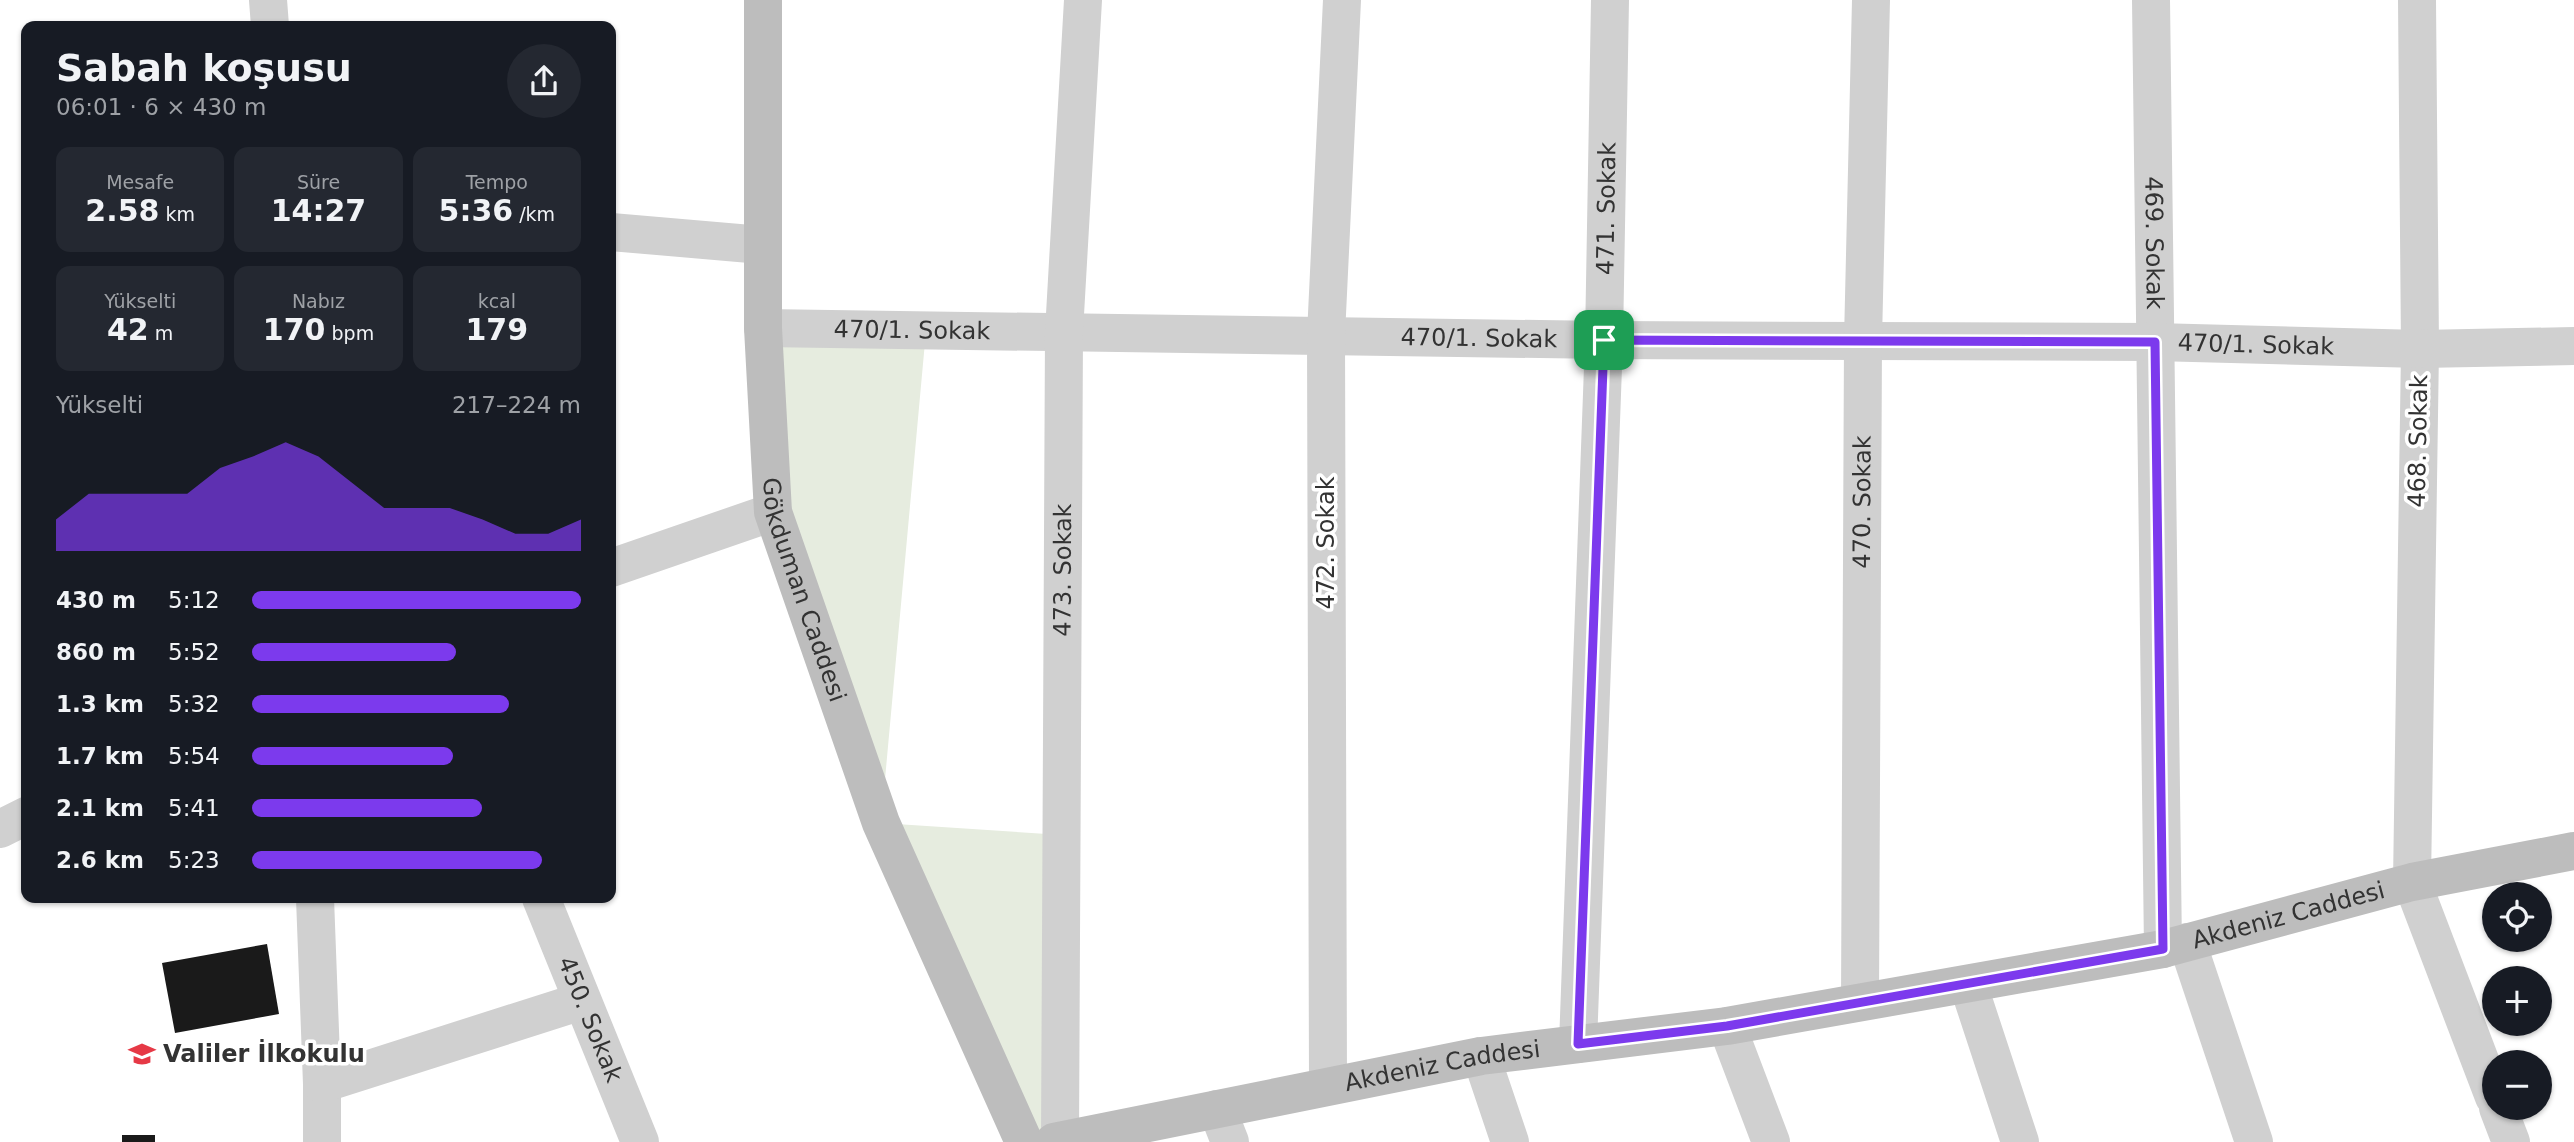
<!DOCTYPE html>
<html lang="tr">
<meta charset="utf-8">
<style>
:root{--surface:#171b24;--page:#242831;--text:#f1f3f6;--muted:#9ea1a6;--accent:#7c3aed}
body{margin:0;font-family:"DejaVu Sans",sans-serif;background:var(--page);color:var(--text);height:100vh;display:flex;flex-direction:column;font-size:26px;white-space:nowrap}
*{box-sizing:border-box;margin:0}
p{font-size:23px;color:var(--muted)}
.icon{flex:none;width:38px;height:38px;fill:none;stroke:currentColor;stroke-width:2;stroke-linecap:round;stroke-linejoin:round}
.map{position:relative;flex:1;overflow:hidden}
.details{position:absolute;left:21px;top:21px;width:595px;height:882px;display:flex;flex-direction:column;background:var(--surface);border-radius:14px;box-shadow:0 2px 5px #0004}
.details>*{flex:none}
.buttons{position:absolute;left:2482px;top:882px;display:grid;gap:14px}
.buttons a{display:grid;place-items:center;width:70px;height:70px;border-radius:50%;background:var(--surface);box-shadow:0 2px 5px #0004;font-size:35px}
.pin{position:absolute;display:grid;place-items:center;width:60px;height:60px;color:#fff;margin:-30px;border-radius:14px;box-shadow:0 4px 10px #0006}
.round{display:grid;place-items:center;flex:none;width:74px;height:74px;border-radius:37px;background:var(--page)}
.head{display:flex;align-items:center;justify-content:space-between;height:119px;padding:0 35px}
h1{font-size:38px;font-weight:700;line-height:52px}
.figures{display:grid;grid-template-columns:repeat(3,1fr);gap:10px;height:119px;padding:7px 35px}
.figures div{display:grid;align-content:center;border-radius:14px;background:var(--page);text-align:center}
.figures b{font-size:30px;font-weight:700}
.figures small{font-size:19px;font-weight:400}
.figures p{font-size:19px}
.chart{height:196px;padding:14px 35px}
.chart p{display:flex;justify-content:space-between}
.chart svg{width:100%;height:126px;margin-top:7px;fill:var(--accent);opacity:.7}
ul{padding:0 35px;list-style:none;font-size:23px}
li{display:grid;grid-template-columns:112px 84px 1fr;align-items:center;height:52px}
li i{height:18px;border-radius:9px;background:var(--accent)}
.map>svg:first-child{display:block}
.green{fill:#e6ecdf}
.building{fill:#1a1a1a}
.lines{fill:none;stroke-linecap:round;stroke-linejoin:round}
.street{stroke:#d0d0d0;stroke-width:38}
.secondary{stroke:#bdbdbd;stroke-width:38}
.route-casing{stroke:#fff;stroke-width:14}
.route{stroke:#7c3aed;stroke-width:9}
.labels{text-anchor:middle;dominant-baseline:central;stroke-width:7;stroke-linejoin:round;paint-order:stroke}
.street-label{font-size:24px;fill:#333;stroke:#fff}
.poi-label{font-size:24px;font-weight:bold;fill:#333;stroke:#fff;text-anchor:start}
</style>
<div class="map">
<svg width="2574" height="1142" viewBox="0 0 2574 1142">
<rect width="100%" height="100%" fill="#fff"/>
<polygon class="green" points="763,328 926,331 881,823 1062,835 1060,1140 1024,1142 881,823 762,515"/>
<g class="building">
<polygon points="267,944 279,1014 175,1033 162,963"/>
<rect x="122" y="1135" width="33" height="7"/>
</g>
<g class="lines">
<g class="street">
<polyline points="268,0 270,26"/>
<path id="s1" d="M 2151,0 L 2163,949"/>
<polyline points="2417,0 2420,349 2412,882 2494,1097"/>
<polyline points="611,232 762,245"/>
<path id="s2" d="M 763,328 L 1604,340 L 2155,342 L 2420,349 L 2574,346"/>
<polyline points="611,568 773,512"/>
<polyline points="0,829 26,816"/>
<polyline points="315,898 322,1084 322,1142"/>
<path id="s3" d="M 541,898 L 640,1142"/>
<polyline points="2187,942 2254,1142"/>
<polyline points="1968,984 2020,1142"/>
<path id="s4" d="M 1860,1002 L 1863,340 L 1871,0"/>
<polyline points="1727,1026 1771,1142"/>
<path id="s5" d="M 1578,1044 L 1604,340 L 1610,0"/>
<polyline points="1481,1056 1510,1142"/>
<polyline points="322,1084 582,1001"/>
<polyline points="1328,1086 1326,335 1342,0"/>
<polyline points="2498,1108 2511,1142"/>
<polyline points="1217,1109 1230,1142"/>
<path id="s6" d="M 1060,1140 L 1064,332 L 1083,0"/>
</g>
<g class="secondary">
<path id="s7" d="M 763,0 L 763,328 L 773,512 L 881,823 L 1024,1142"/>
<path id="s8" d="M 1054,1142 L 1481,1056 L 1727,1026 L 2163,949 L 2412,882 L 2574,851"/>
</g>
</g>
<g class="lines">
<g class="route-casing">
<polygon id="route" points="1604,340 2155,342 2163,949 1727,1026 1578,1044"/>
</g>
<use href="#route" class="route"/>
</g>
<defs>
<g id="school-bare" transform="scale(2.1)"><path d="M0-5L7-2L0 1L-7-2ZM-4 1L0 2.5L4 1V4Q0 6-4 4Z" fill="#e63946" stroke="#fff" stroke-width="2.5" paint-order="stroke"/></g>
</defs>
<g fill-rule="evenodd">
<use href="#school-bare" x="142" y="1054"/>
</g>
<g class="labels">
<g class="street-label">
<text stroke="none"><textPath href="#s5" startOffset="836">471. Sokak</textPath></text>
<text stroke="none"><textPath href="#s1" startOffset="243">469. Sokak</textPath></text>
<text stroke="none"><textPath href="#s2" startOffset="149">470/1. Sokak</textPath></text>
<text stroke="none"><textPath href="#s2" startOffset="716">470/1. Sokak</textPath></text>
<text stroke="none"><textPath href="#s2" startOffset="1493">470/1. Sokak</textPath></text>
<text transform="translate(2418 441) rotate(-89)">468. Sokak</text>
<text stroke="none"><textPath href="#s4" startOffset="500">470. Sokak</textPath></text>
<text transform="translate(1326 543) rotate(-90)">472. Sokak</text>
<text stroke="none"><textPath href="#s6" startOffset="570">473. Sokak</textPath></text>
<text stroke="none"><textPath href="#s7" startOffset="595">Gökduman Caddesi</textPath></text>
<text stroke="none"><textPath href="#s8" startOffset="1256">Akdeniz Caddesi</textPath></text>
<text stroke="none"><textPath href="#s3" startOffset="131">450. Sokak</textPath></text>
<text stroke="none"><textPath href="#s8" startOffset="396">Akdeniz Caddesi</textPath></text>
</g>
<g class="poi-label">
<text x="163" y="1054">Valiler İlkokulu</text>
</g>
</g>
</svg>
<div class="buttons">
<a><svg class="icon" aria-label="locate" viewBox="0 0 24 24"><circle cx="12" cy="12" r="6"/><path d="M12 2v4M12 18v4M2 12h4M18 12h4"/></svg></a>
<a>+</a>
<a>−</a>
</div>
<div class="pin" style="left:1604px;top:340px;background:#1e9e55"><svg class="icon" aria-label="arrive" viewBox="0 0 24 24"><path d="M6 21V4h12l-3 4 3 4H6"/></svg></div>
<section class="details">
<div class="head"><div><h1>Sabah koşusu</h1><p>06:01 · 6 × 430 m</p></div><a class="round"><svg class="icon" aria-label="share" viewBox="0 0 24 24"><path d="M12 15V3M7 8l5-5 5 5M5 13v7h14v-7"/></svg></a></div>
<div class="figures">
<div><p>Mesafe</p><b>2.58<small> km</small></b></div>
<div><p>Süre</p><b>14:27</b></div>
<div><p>Tempo</p><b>5:36<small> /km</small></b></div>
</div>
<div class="figures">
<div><p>Yükselti</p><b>42<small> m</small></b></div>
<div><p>Nabız</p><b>170<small> bpm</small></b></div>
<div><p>kcal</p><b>179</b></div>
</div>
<div class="chart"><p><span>Yükselti</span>217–224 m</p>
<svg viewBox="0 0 160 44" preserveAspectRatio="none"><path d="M0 44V33L10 24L20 24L30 24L40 24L50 15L60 11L70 6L80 11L90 20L100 29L110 29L120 29L130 33L140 38L150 38L160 33V44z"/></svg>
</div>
<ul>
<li><b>430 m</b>5:12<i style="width:100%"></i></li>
<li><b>860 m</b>5:52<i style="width:62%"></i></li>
<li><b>1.3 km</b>5:32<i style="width:78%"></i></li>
<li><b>1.7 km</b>5:54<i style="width:61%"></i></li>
<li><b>2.1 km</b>5:41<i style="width:70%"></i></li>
<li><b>2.6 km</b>5:23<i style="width:88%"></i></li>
</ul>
</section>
</div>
